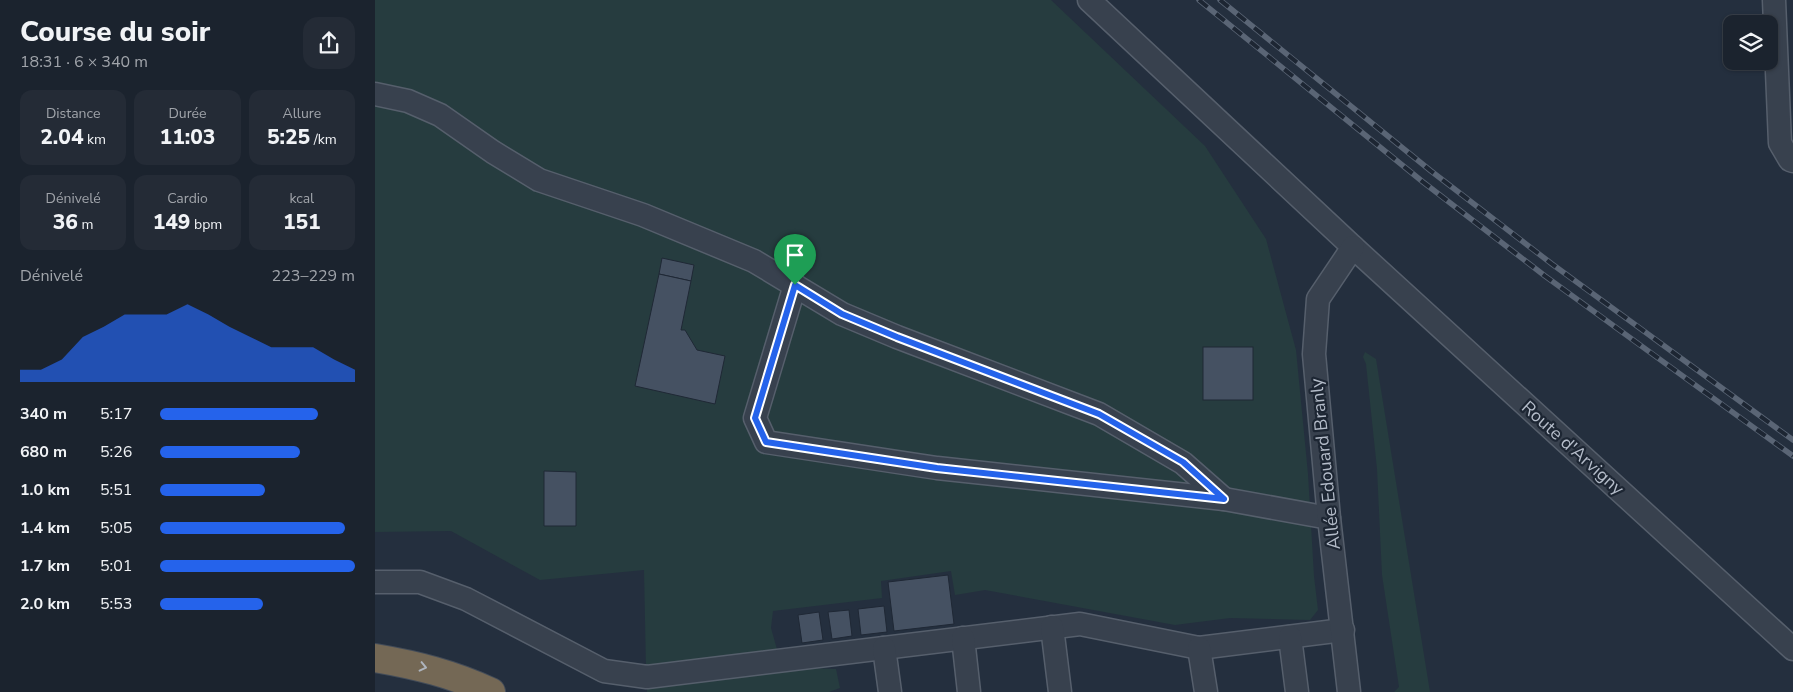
<!DOCTYPE html>
<html lang="fr">
<meta charset="utf-8">
<style>
:root{--surface:#1b232e;--page:#242b36;--text:#f1f3f6;--muted:#a0a4aa;--line:#39404a;--accent:#2563eb}
body{margin:0;font-family:"Nunito Sans",sans-serif;background:var(--page);color:var(--text);height:100vh;display:flex;flex-direction:column;font-size:19px;white-space:nowrap}
*{box-sizing:border-box;margin:0}
p{font-size:16px;color:var(--muted)}
.icon{flex:none;width:28px;height:28px;fill:none;stroke:currentColor;stroke-width:2;stroke-linecap:round;stroke-linejoin:round}
.map{position:relative;flex:1;overflow:hidden}
.details{display:flex;flex-direction:column;background:var(--surface);width:375px}
.details>*{flex:none}
.fabs{position:absolute;left:1348px;top:15px;display:grid;gap:10px}
.fabs a{display:grid;place-items:center;width:55px;height:55px;border-radius:10px;background:var(--surface);box-shadow:0 1px 4px #0004,0 0 0 1px var(--line);font-size:25px}
.pin{position:absolute;display:grid;place-items:center;width:42px;height:42px;color:#fff;margin:-51px -21px;border-radius:50% 50% 50% 0;rotate:-45deg;box-shadow:0 0 5px #0007}
.pin .icon{rotate:45deg}
.round{display:grid;place-items:center;flex:none;width:52px;height:52px;border-radius:15px;background:var(--page)}
.headline{display:flex;align-items:center;justify-content:space-between;height:85px;padding:0 20px}
h1{font-size:28px;font-weight:800;line-height:38px}
.figures{display:grid;grid-template-columns:repeat(3,1fr);gap:8px;height:85px;padding:5px 20px}
.figures div{display:grid;align-content:center;border-radius:12px;background:var(--page);text-align:center}
.figures b{font-size:21px;font-weight:800}
.figures small{font-size:14px;font-weight:400}
.figures p{font-size:14px}
.chart{height:140px;padding:10px 20px}
.chart p{display:flex;justify-content:space-between}
.chart svg{width:100%;height:90px;margin-top:5px;fill:var(--accent);opacity:.7}
ul{padding:0 20px;list-style:none;font-size:16px}
li{display:grid;grid-template-columns:80px 60px 1fr;align-items:center;height:38px}
li i{height:12px;border-radius:6px;background:var(--accent)}
main{display:flex;flex:1;min-height:0}
.map>svg:first-child{display:block}
.green{fill:#263c3f}
.building{fill:#455162;stroke:#1f2835}
.lines{fill:none;stroke-linecap:round;stroke-linejoin:round}
.minor-casing{stroke:#565f6c;stroke-width:25}
.highway-casing{stroke:#434c59;stroke-width:30}
.minor{stroke:#38414e;stroke-width:22}
.highway{stroke:#746855;stroke-width:28}
.rail-casing{stroke:#5a6575;stroke-width:5.5}
.rail{stroke:#1d2633;stroke-width:4;stroke-dasharray:11;stroke-linecap:butt}
.oneway{stroke:#aeb4bd}
.route-casing{stroke:#fff;stroke-width:10}
.route{stroke:#2563eb;stroke-width:6}
.labels{text-anchor:middle;dominant-baseline:central;stroke-width:4.5;stroke-linejoin:round;paint-order:stroke}
.street-label{font-size:18px;fill:#b4bcc9;stroke:#1d2633}
</style>
<main>
<section class="details">
<div class="headline"><div><h1>Course du soir</h1><p>18:31 · 6 × 340 m</p></div><a class="round"><svg class="icon" aria-label="share" viewBox="0 0 24 24"><path d="M12 15V3M7 8l5-5 5 5M5 13v7h14v-7"/></svg></a></div>
<div class="figures">
<div><p>Distance</p><b>2.04<small> km</small></b></div>
<div><p>Durée</p><b>11:03</b></div>
<div><p>Allure</p><b>5:25<small> /km</small></b></div>
</div>
<div class="figures">
<div><p>Dénivelé</p><b>36<small> m</small></b></div>
<div><p>Cardio</p><b>149<small> bpm</small></b></div>
<div><p>kcal</p><b>151</b></div>
</div>
<div class="chart"><p><span>Dénivelé</span>223–229 m</p>
<svg viewBox="0 0 160 44" preserveAspectRatio="none"><path d="M0 44V38L10 38L20 33L30 22L40 17L50 11L60 11L70 11L80 6L90 11L100 17L110 22L120 27L130 27L140 27L150 33L160 38V44z"/></svg>
</div>
<ul>
<li><b>340 m</b>5:17<i style="width:81%"></i></li>
<li><b>680 m</b>5:26<i style="width:72%"></i></li>
<li><b>1.0 km</b>5:51<i style="width:54%"></i></li>
<li><b>1.4 km</b>5:05<i style="width:95%"></i></li>
<li><b>1.7 km</b>5:01<i style="width:100%"></i></li>
<li><b>2.0 km</b>5:53<i style="width:53%"></i></li>
</ul>
</section>
<div class="map">
<svg width="1418" height="692" viewBox="0 0 1418 692">
<rect width="100%" height="100%" fill="#242f3e"/>
<g class="green">
<polygon points="0,0 676,0 830,146 891,239 921,350 933,474 939,576 943,610 935,620 855,618 800,625 610,590 580,595 576,571 506,581 507,598 398,611 396,628 403,653 271,669 269,570 165,580 76,531 0,532"/>
<polygon points="990,352 1001,359 1055,692 1019,692 1024,687 1007,575 1002,469 991,364 988,357"/>
<polygon points="434,668 461,669 465,688 454,692 272,692 272,688"/>
</g>
<g class="building">
<polygon points="287,258 319,265 316,281 284,274"/>
<polygon points="284,274 316,281 306,330 310,330 322,350 350,356 340,404 260,386"/>
<rect x="828" y="347" width="50" height="53"/>
<polygon points="169,471 201,472 201,526 169,526"/>
<polygon points="573,575 579,624 519,631 513,582"/>
<polygon points="509,606 512,632 486,635 483,609"/>
<polygon points="474,610 477,636 457,639 453,612"/>
<polygon points="444,612 448,640 427,643 423,615"/>
</g>
<g class="lines">
<g class="minor-casing">
<g id="minor">
<polyline points="714,0 978,247 1418,649"/>
<polyline points="1399,0 1405,143 1415,160 1418,161"/>
<polyline points="0,94 33,101 65,115 118,152 164,180 268,215 379,261 467,314 522,337 724,414 808,463 849,499"/>
<polyline points="420,285 380,418 391,442 562,468 849,499 954,518"/>
<polyline points="0,582 45,582 91,599 229,671 272,677 705,624 824,648 968,630"/>
<polyline points="677,627 685,692"/>
<polyline points="915,637 922,692"/>
<polyline points="588,638 594,692"/>
<polyline points="509,648 515,692"/>
<polyline points="824,648 831,692"/>
<polyline points="974,692 954,518 939,354 943,299 978,247"/>
</g>
</g>
<g class="highway-casing">
<path id="highway" d="M 0,658 C 41,665 78,674 116,692"/>
</g>
<use href="#minor" class="minor"/>
<use href="#highway" class="highway"/>
<g class="rail-casing">
<g id="rail">
<polyline points="824,0 1048,182 1170,276 1418,456"/>
<polyline points="845,0 1056,171 1177,264 1418,440"/>
</g>
</g>
<use href="#rail" class="rail"/>
</g>
<defs><path id="oneway-chevron" d="M-2-3.5L2.5 0L-2 3.5" fill="none" stroke-width="1.6" stroke-linecap="round" stroke-linejoin="round" transform="scale(1.25)"/></defs>
<use class="oneway" href="#oneway-chevron" transform="translate(48 667) rotate(13)"/>
<g class="lines">
<g class="route-casing">
<polygon id="route" points="420,285 467,314 522,337 724,414 808,462 849,499 562,468 391,442 380,418"/>
</g>
<use href="#route" class="route"/>
</g>
<g class="labels">
<g class="street-label">
<text transform="translate(1198 448) rotate(42)">Route d'Arvigny</text>
<text transform="translate(950 464) rotate(-96)">Allée Edouard Branly</text>
</g>
</g>
</svg>
<div class="fabs">
<a><svg class="icon" aria-label="layers" viewBox="0 0 24 24"><path d="M12 4l9 5-9 5-9-5zM3 14l9 5 9-5"/></svg></a>
</div>
<div class="pin" style="left:420px;top:285px;background:#1e9e55"><svg class="icon" aria-label="arrive" viewBox="0 0 24 24"><path d="M6 21V4h12l-3 4 3 4H6"/></svg></div>
</div>
</main>
